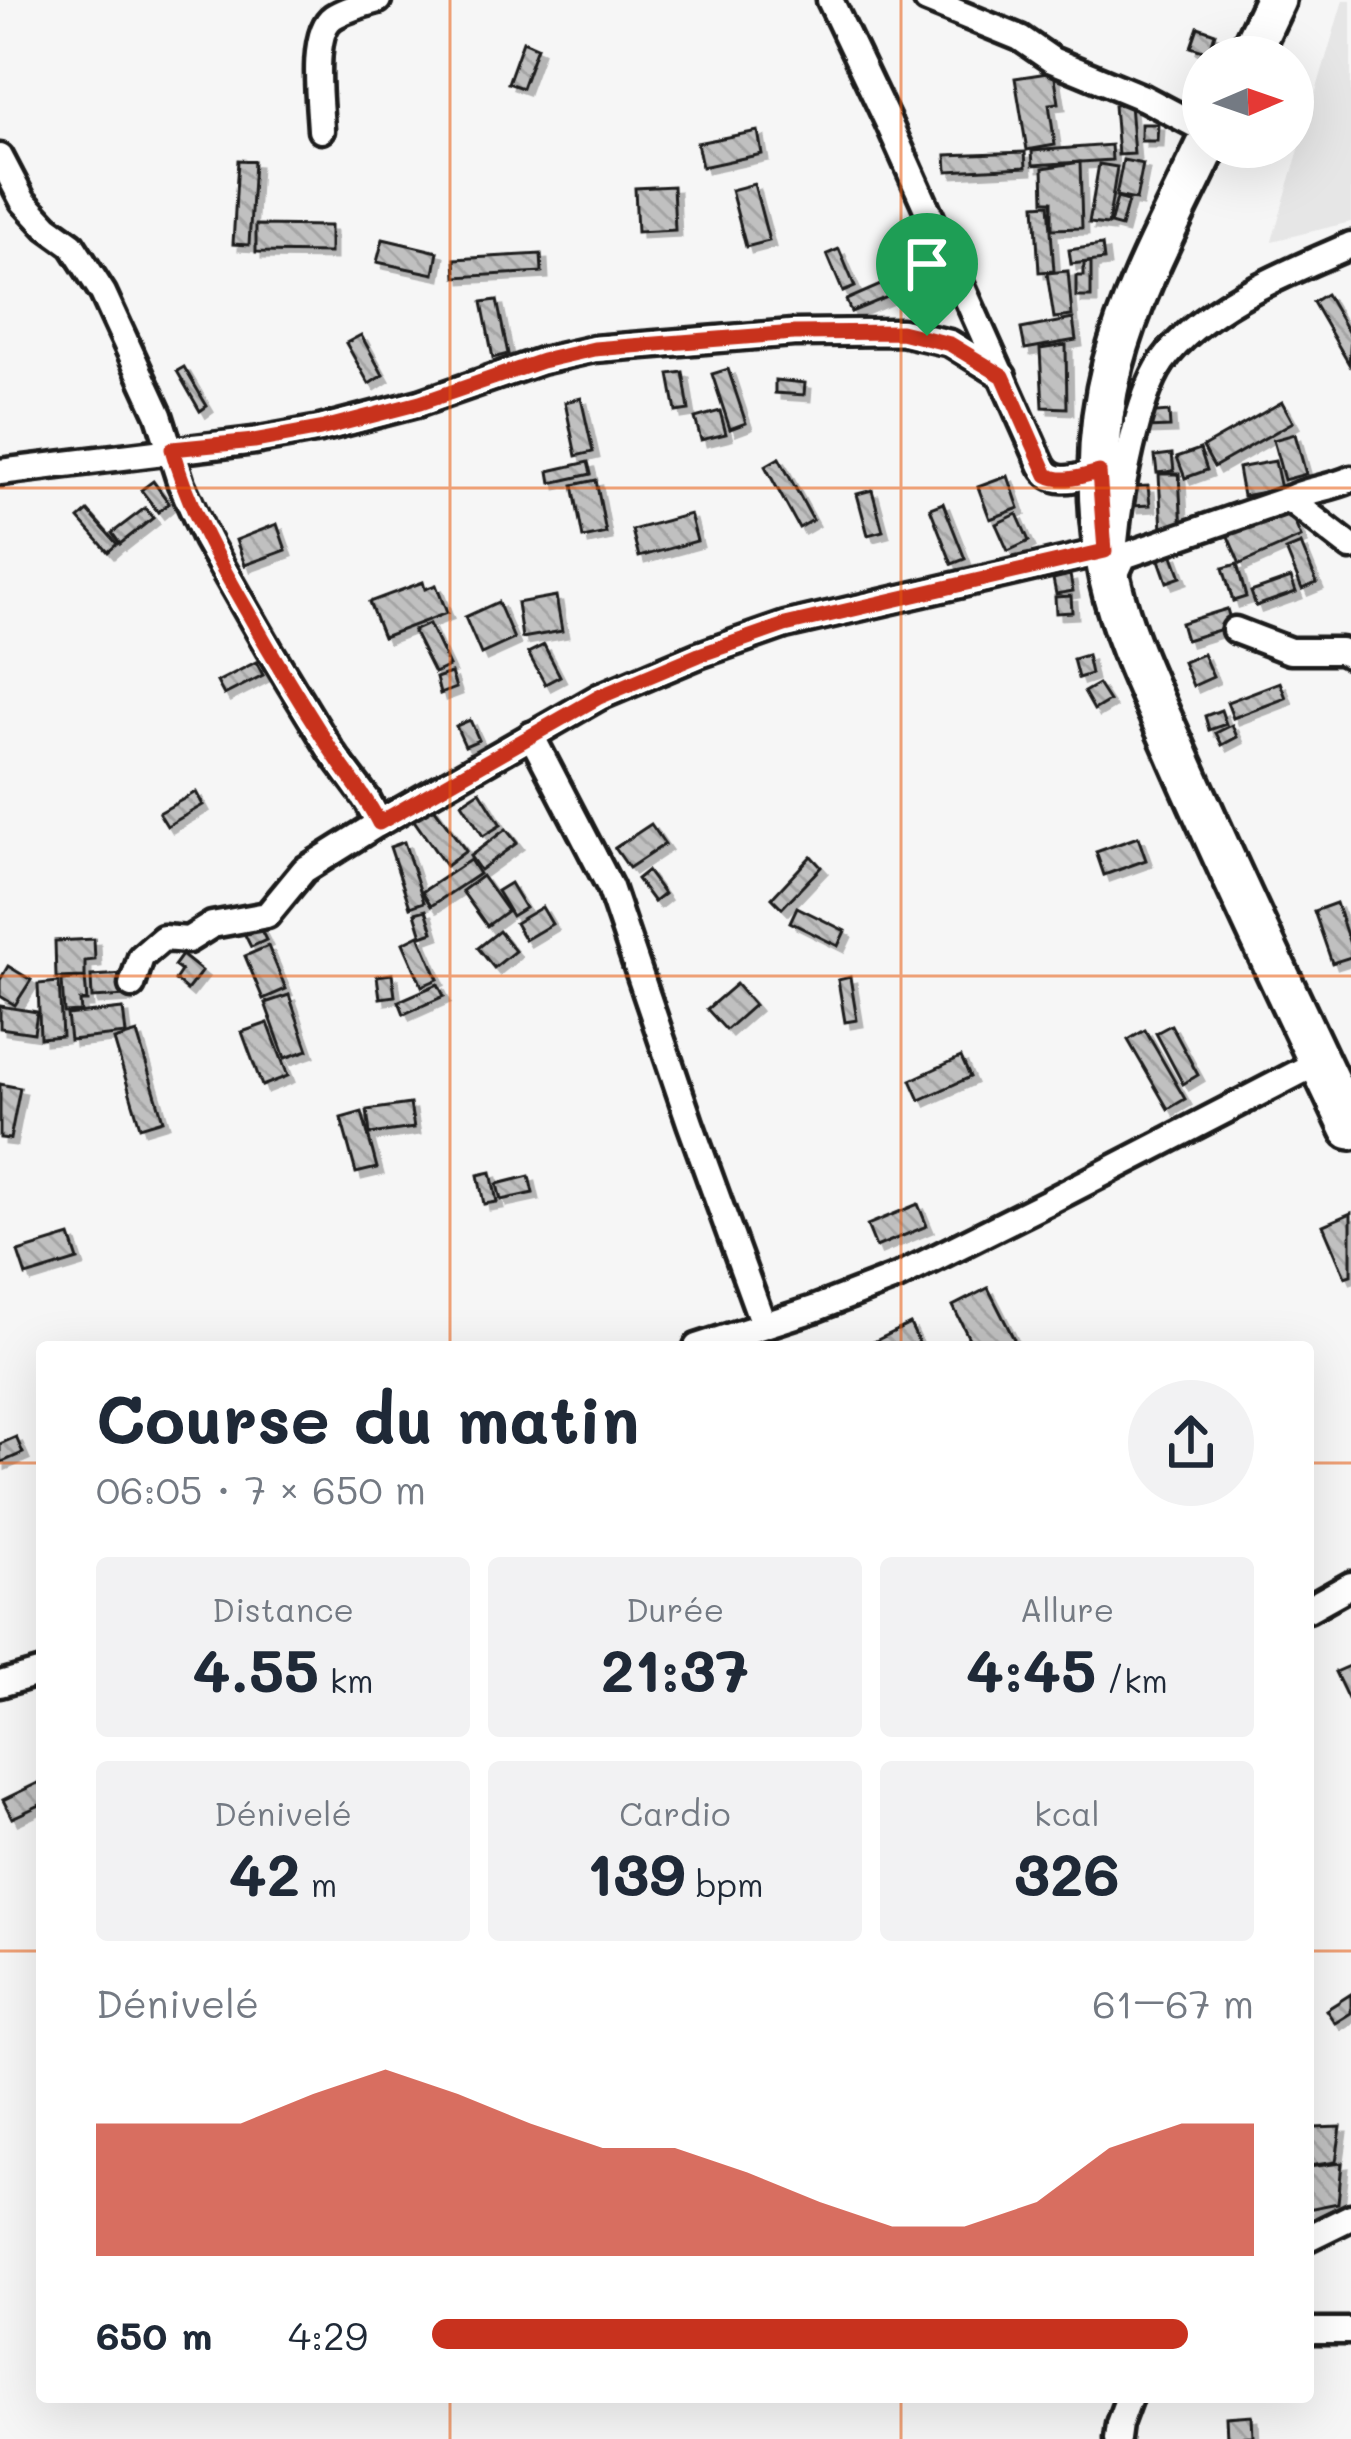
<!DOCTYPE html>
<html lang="fr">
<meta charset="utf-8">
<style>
:root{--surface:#fff;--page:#f2f2f3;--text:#1f2937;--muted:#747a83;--accent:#c8321e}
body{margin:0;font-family:Mali,sans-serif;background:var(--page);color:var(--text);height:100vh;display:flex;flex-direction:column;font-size:45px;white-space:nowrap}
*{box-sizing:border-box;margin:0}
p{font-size:39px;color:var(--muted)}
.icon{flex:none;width:66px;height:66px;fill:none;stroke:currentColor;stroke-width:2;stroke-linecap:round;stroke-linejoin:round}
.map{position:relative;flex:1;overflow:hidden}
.details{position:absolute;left:36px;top:1341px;width:1278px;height:1062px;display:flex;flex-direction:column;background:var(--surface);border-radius:12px;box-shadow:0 12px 48px #0002}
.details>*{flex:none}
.needle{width:78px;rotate:88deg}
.controls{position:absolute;left:1182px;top:36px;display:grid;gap:24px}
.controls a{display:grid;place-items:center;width:132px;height:132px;border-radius:50%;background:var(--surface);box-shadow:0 12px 48px #0002;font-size:60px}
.pin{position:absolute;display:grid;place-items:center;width:102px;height:102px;color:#fff;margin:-123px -51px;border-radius:50% 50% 50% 0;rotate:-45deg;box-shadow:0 0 12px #0007}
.pin .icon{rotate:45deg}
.round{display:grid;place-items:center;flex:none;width:126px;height:126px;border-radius:63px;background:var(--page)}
.head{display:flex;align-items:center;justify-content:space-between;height:204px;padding:0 60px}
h1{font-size:66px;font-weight:700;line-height:90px}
.figures{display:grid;grid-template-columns:repeat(3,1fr);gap:18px;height:204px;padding:12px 60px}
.figures div{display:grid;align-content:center;border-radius:12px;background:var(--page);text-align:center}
.figures b{font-size:60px;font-weight:700}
.figures small{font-size:33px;font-weight:400}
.figures p{font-size:33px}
.chart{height:336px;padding:24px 60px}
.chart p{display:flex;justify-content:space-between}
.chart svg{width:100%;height:216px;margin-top:12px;fill:var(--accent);opacity:.7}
ul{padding:0 60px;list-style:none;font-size:39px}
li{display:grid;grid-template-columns:192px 144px 1fr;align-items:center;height:90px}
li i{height:30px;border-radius:15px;background:var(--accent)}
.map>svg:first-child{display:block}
.built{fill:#e6e6e6}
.building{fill:url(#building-back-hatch);stroke:#1c1c1c;stroke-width:3;filter:url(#shadow)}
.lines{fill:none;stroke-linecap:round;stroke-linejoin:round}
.minor-casing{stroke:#1c1c1c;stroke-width:33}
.primary-casing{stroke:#1c1c1c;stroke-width:48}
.minor{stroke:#fff;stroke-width:24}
.primary{stroke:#fff;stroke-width:39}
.route-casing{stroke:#fff;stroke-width:24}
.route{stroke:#c8321e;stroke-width:15}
.grid{fill:none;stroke:#e8590c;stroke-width:3;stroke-opacity:0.55}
</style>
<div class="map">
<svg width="1351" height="2439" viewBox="0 0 1351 2439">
<defs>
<pattern id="building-back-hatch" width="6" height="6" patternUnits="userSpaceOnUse" patternTransform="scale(3)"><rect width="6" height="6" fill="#c0c0c0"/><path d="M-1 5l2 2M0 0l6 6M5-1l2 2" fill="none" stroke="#a4a4a4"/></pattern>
<filter id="shadow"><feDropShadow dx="6" dy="6" stdDeviation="0" flood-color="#0004"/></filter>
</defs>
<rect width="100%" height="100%" fill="#f6f6f6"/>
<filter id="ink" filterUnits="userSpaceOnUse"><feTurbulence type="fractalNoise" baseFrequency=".00833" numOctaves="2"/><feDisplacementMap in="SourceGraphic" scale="24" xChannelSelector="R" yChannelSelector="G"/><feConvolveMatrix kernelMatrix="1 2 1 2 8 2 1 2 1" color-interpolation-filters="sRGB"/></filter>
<g filter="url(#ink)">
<polygon class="built" points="1343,0 1351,0 1351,222 1272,241"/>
<g class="building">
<polygon points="1198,27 1215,33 1209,53 1191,47"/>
<polygon points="523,41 537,47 522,88 508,83"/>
<polygon points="1054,72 1059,103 1049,104 1055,145 1027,150 1015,78"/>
<polygon points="1130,104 1134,154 1118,155 1114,105"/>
<polygon points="1141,124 1158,124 1157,141 1141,141"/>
<polygon points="758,131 762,154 702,167 697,143"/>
<polygon points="1111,145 1112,160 1033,165 1032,151"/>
<polygon points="1025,152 1026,167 947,171 946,155"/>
<polygon points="238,160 254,161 249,245 233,244"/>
<polygon points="1123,160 1143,164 1136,200 1116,196"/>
<polygon points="1080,162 1082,228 1052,229 1052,201 1044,201 1043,168"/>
<polygon points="1099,164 1117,167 1108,225 1089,223"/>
<polygon points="754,184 769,241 746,247 731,190"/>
<polygon points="673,186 675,230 637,232 635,188"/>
<polygon points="1117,198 1128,201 1121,227 1110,224"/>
<polygon points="1049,204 1054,271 1039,272 1035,205"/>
<polygon points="256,225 330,226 330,253 256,252"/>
<polygon points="383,239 438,252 434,274 377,262"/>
<polygon points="1102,245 1104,260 1071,264 1069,250"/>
<polygon points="839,249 855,287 843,292 827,254"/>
<polygon points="541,254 542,272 456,277 455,259"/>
<polygon points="1091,262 1091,297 1076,297 1076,276 1084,276 1084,263"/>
<polygon points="1068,271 1072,316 1054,318 1047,273"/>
<polygon points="885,283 890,296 851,312 846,300"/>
<polygon points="1326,294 1351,337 1349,364 1313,302"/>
<polygon points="497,300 508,354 493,358 482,302"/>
<polygon points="1073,319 1076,340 1025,349 1021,329"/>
<polygon points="361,335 383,375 369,384 346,343"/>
<polygon points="1066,345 1067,408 1043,407 1040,349"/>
<polygon points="184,367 207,406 200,411 177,371"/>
<polygon points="728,369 746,423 730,429 712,374"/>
<polygon points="683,372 689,410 676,412 669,374"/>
<polygon points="775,380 805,383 804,395 775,393"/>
<polygon points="581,398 593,452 576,456 565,402"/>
<polygon points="1282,402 1293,422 1214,467 1203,447"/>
<polygon points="720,411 726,434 701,440 695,418"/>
<polygon points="1169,412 1170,427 1145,428 1145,414"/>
<polygon points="1295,434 1306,474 1284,480 1273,440"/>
<polygon points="1200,449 1207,470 1185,478 1177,457"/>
<polygon points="1172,454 1174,471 1157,473 1155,456"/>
<polygon points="779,458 813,520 799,528 765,466"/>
<polygon points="1275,461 1281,489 1243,496 1238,468"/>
<polygon points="588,462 591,474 551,483 549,471"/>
<polygon points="1159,474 1179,474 1182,531 1162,532"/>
<polygon points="1008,476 1019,508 990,519 978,487"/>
<polygon points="596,480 606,533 583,538 573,485"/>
<polygon points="153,481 169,503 158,512 141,490"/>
<polygon points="1148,486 1150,505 1132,506 1130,487"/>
<polygon points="872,490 883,531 868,535 857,494"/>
<polygon points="943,503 965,559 952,564 930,508"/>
<polygon points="1288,507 1301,537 1240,564 1227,534"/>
<polygon points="145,508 153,518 120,544 112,533"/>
<polygon points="88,511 117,544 108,552 79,519"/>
<polygon points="690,514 697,541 639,557 632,530"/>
<polygon points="1017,514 1029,541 1008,551 996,524"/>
<polygon points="277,524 286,550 245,565 236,540"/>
<polygon points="1301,544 1317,583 1302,589 1286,550"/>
<polygon points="1172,553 1181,577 1167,582 1158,557"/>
<polygon points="1237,564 1246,597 1233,601 1223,568"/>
<polygon points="1070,575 1073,591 1056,594 1053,579"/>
<polygon points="1291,578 1296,592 1256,606 1251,592"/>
<polygon points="423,582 425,589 436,585 447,613 383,637 369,602"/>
<polygon points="556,596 562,631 522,638 517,603"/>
<polygon points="1071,596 1072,612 1056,613 1055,597"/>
<polygon points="498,602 514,639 481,654 465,617"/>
<polygon points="1227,609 1232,626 1186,640 1181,623"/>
<polygon points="429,624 449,666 434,673 413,631"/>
<polygon points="544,645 560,676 545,684 528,653"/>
<polygon points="1203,654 1213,677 1193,686 1183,662"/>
<polygon points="1087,655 1091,674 1078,678 1073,659"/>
<polygon points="256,662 263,675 224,695 217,682"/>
<polygon points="451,673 456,688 440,694 436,678"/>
<polygon points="1280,682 1286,698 1233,718 1227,702"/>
<polygon points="1098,684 1109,701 1094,710 1084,692"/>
<polygon points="1221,710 1226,724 1209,730 1205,716"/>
<polygon points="470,720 479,740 465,746 456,726"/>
<polygon points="1232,725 1237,737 1222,745 1216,733"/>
<polygon points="480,791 501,825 483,836 462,803"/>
<polygon points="196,792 203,805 167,826 159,813"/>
<polygon points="432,805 466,851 446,866 413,819"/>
<polygon points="651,824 665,844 629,868 615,848"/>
<polygon points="506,829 517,843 480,870 470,856"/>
<polygon points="1138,837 1146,860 1104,875 1096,852"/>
<polygon points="404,842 424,902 410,907 390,847"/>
<polygon points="811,856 821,867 782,908 772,898"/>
<polygon points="470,860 479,874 431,906 422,892"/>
<polygon points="647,871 664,894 654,902 637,879"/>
<polygon points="482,876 507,911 487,926 462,891"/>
<polygon points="510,883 525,908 512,916 497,891"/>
<polygon points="1336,903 1351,947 1351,957 1332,963 1314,911"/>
<polygon points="542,907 552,924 525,940 515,923"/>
<polygon points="797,907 845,931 838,946 790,922"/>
<polygon points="426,910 433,932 422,936 415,913"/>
<polygon points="258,924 266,940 251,947 243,931"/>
<polygon points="499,931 515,951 494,968 478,948"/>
<polygon points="419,935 438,979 422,986 403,943"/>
<polygon points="94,939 95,960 85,961 85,977 56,978 55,941"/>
<polygon points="268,946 286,989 263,999 245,956"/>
<polygon points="182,955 202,971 187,990 175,980 181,971 174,966"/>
<polygon points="8,966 31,980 15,1005 0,996 0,980"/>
<polygon points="125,974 127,996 92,998 91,976"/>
<polygon points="392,974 395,996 380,998 377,976"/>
<polygon points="850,977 857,1020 845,1022 838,980"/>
<polygon points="85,978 87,1001 80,1001 81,1012 64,1013 62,980"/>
<polygon points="59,982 62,1036 40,1038 38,984"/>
<polygon points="438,984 444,996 404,1014 399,1001"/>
<polygon points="736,984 754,1005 726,1030 707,1009"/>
<polygon points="289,995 308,1050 285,1058 265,1003"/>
<polygon points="0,1006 37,1012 34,1033 0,1028"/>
<polygon points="123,1009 126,1034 70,1040 67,1015"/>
<polygon points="268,1023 288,1076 262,1086 242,1032"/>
<polygon points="1171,1025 1198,1075 1183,1084 1156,1033"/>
<polygon points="1145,1030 1185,1099 1168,1109 1128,1040"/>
<polygon points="137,1033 163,1120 140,1127 114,1040"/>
<polygon points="961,1057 970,1077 920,1100 911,1080"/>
<polygon points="0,1084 20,1088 10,1139 0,1138"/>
<polygon points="410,1104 414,1128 370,1134 367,1110"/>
<polygon points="362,1112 377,1168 356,1173 341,1118"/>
<polygon points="491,1172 497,1202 484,1204 478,1175"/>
<polygon points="529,1176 533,1193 501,1200 497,1184"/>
<polygon points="918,1204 927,1226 876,1247 867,1225"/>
<polygon points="1351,1213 1351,1275 1345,1277 1323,1225"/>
<polygon points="70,1236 78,1260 26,1276 18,1252"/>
<polygon points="988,1288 1018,1347 973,1347 953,1306"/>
<polygon points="910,1324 921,1347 863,1347"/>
<polygon points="16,1437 23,1453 0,1463 0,1444"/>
<polygon points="1351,1665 1351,1698 1348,1699 1335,1672"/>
<polygon points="42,1781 42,1804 12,1818 3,1800"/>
<polygon points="1351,1994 1351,2013 1335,2023 1326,2010"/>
<polygon points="1341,2127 1336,2162 1308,2166 1314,2128"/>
<polygon points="1342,2163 1338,2203 1308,2209 1308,2167"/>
<polygon points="1252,2415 1253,2436 1227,2438 1226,2417"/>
</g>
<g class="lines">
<g class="minor-casing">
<g id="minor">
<path d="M 830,0 L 889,124 L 1042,466 C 1055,488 1078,477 1099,472"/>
<polyline points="927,0 1020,38 1052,60 1144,98 1203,129"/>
<path d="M 321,130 C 320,105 310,33 333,17 C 345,9 364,4 378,0"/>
<polyline points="0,157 23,201 47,227 72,245 103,293 159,415 181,484 206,539 269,649 331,751 367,799 379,823"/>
<polyline points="0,472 254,441 320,429 420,403 541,361 594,349 793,333 901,332 950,343 1003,376"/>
<path d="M 1289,499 C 1308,489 1329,489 1351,479"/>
<path d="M 1115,542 C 1119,497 1137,398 1162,362 C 1203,305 1289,272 1351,245"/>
<polyline points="1112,582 1124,556 1289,499 1351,547"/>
<polyline points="1235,630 1290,651 1341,651 1351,656"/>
<polyline points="531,735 610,887 690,1123 763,1324"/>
<polyline points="132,985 141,957 163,938 188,940 212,925 267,915 304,870 379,823 599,697 699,655 785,625 1105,551"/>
<polyline points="697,1347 814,1309 897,1277 1048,1202 1319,1062"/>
<polyline points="1308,1609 1351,1585"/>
<polyline points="0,1684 42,1672"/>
<polyline points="1308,2238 1351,2217"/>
<polyline points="1308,2331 1351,2331"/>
<polyline points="1117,2439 1119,2424 1129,2397"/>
</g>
</g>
<g class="primary-casing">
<g id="primary">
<polyline points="1248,57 1275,0"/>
<path d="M 1206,147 C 1173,217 1133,289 1113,364 C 1095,434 1095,510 1110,580 C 1124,642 1154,700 1179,758 C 1234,883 1293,1006 1351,1129"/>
</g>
</g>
<use href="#minor" class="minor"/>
<use href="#primary" class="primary"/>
</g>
</g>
<g class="lines" filter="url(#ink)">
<g class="route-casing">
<path id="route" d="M 901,332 L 950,344 L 1003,376 L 1047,475 C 1063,484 1082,476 1099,472 L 1105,551 L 785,625 L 699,655 L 599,697 L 379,823 C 365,794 344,772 328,745 C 299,700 272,655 246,609 C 216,557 188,507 172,449 L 254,441 L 320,429 L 420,403 L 542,361 L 594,349 L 794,333 Z"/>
</g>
<use href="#route" class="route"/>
</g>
<path class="grid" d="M 450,0 L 450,1347M 901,0 L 901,1347M 0,488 L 1351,488M 0,976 L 1351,976M 0,1463 L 42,1463M 1308,1463 L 1351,1463M 0,1951 L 42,1951M 1308,1951 L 1351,1951M 450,2397 L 450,2439M 901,2397 L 901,2439"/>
</svg>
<div class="controls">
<a><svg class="needle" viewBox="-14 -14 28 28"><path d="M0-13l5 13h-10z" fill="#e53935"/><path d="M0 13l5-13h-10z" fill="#747a83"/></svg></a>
</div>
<div class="pin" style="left:927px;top:336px;background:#1e9e55"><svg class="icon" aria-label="arrive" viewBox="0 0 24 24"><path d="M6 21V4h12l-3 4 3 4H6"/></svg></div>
<section class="details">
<div class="head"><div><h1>Course du matin</h1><p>06:05 · 7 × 650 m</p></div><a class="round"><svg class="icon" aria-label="share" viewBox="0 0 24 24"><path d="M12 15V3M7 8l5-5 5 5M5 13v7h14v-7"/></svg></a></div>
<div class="figures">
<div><p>Distance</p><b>4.55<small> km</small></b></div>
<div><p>Durée</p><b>21:37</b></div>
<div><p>Allure</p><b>4:45<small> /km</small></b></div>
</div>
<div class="figures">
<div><p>Dénivelé</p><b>42<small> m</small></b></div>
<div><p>Cardio</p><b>139<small> bpm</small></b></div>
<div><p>kcal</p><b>326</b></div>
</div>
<div class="chart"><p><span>Dénivelé</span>61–67 m</p>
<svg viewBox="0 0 160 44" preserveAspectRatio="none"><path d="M0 44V17L10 17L20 17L30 11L40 6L50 11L60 17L70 22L80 22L90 27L100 33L110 38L120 38L130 33L140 22L150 17L160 17V44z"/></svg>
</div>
<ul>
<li><b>650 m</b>4:29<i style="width:92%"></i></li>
</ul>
</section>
</div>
